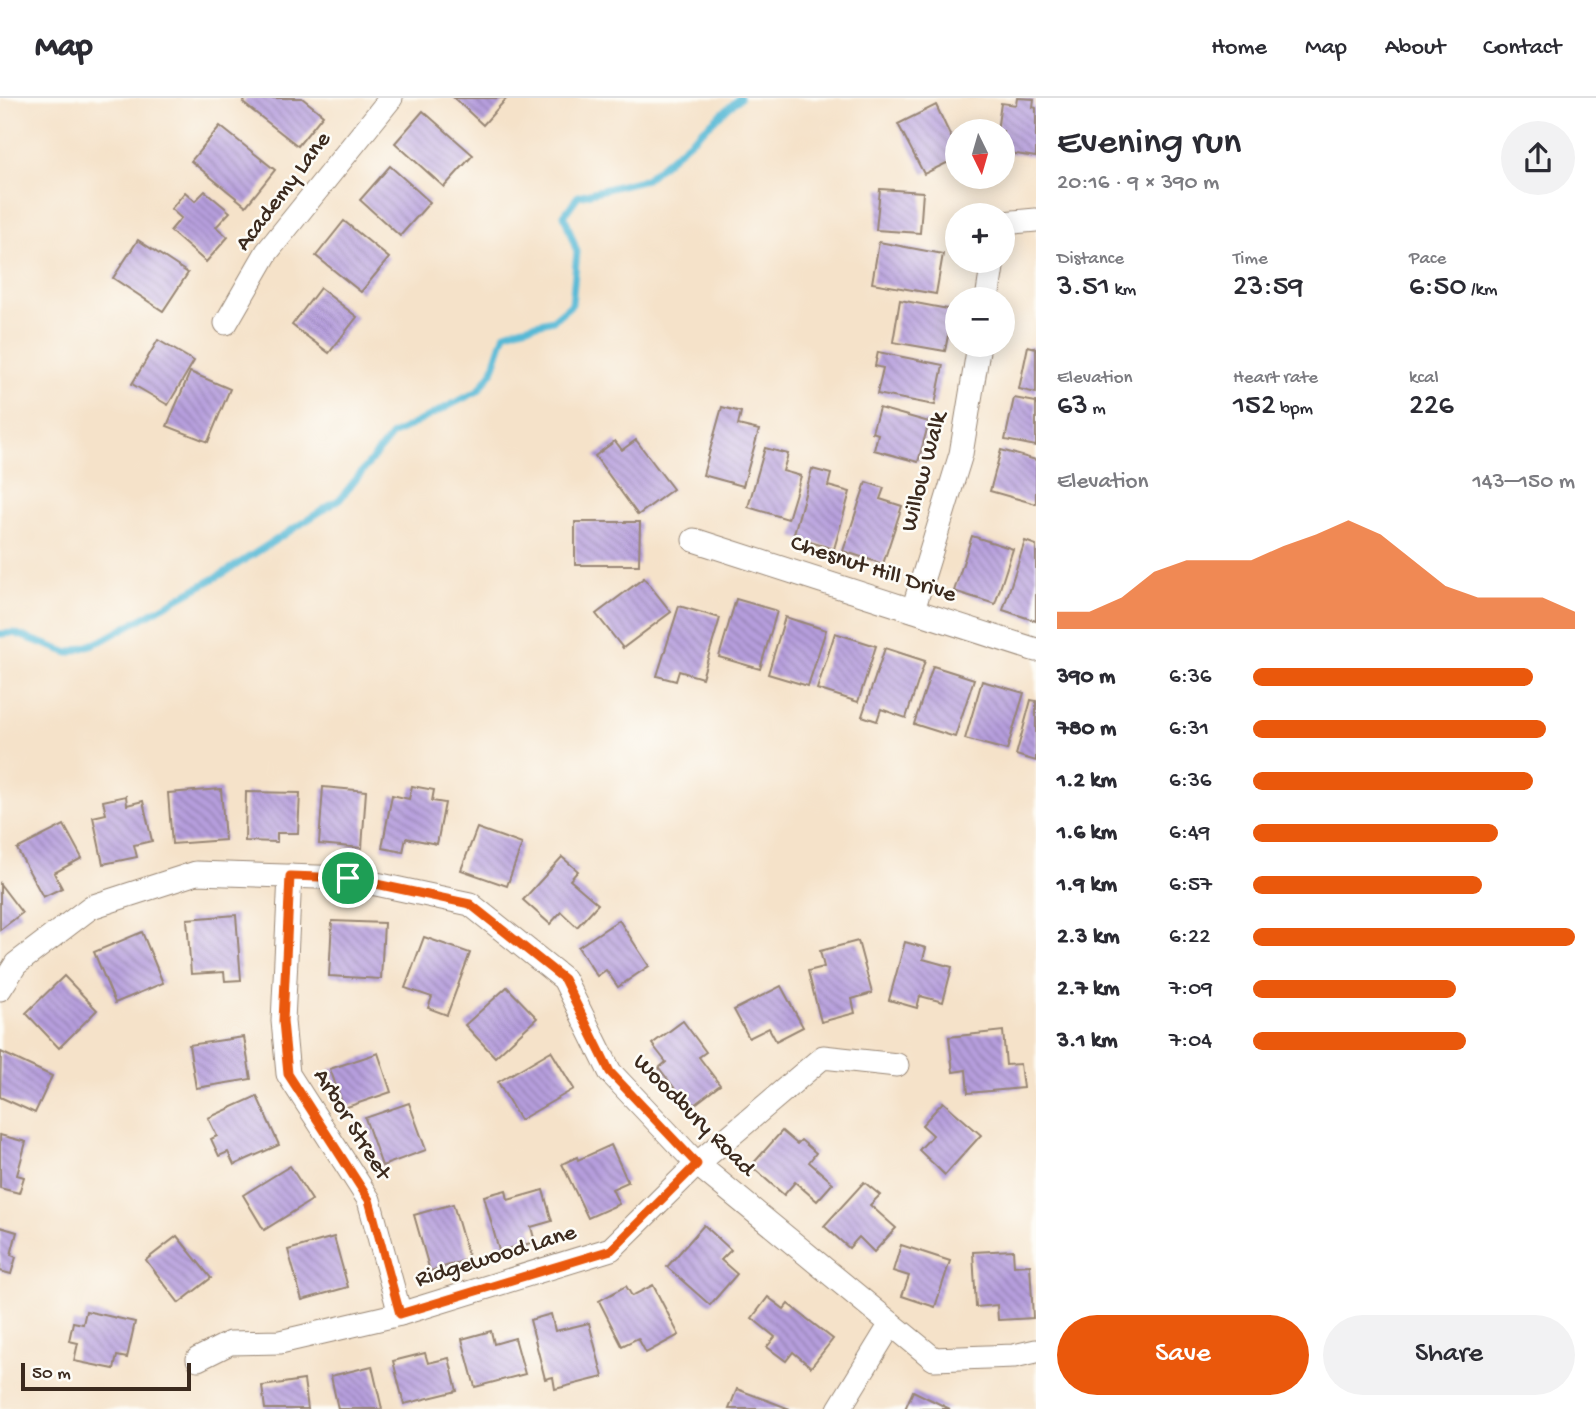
<!DOCTYPE html>
<meta charset="utf-8">
<style>
:root{--surface:#fff;--page:#f2f2f3;--text:#2b2b33;--muted:#7c7c81;--line:#e1e1e2;--accent:#ea580c}
body{margin:0;font-family:"Gochi Hand",sans-serif;background:var(--page);color:var(--text);height:100vh;display:flex;flex-direction:column;font-size:26px;white-space:nowrap}
*{box-sizing:border-box;margin:0}
p{font-size:23px;color:var(--muted)}
.icon{flex:none;width:38px;height:38px;fill:none;stroke:currentColor;stroke-width:2;stroke-linecap:round;stroke-linejoin:round}
.map{position:relative;flex:1;overflow:hidden}
.panel{display:flex;flex-direction:column;background:var(--surface);width:560px}
.panel>*{flex:none}
.needle{width:46px;rotate:175deg}
.buttons{position:absolute;left:945px;top:21px;display:grid;gap:14px}
.buttons a{display:grid;place-items:center;width:70px;height:70px;border-radius:50%;background:var(--surface);box-shadow:0 4px 18px #0003;font-size:35px}
.scale{position:absolute;left:21px;bottom:18px;width:170px;box-sizing:border-box;padding-left:7px;border:4px solid #3b2a1e;border-top:0;font-size:19px;line-height:24px;white-space:nowrap;color:#3b2a1e;-webkit-text-stroke:5px #fdfcf7;paint-order:stroke}
.pin{position:absolute;display:grid;place-items:center;width:60px;height:60px;color:#fff;margin:-30px;border:4px solid #fff;border-radius:50%;box-shadow:0 2px 7px #0007}
.round{display:grid;place-items:center;flex:none;width:74px;height:74px;border-radius:37px;background:var(--page)}
.summary{display:flex;align-items:center;justify-content:space-between;height:119px;padding:0 21px}
h1{font-size:38px;font-weight:600;line-height:52px}
.metrics{display:grid;grid-template-columns:repeat(3,1fr);gap:10px;height:119px;padding:7px 21px}
.metrics div{display:grid;align-content:center}
.metrics b{font-size:30px;font-weight:600}
.metrics small{font-size:19px;font-weight:400}
.metrics p{font-size:19px}
.chart{height:196px;padding:14px 21px}
.chart p{display:flex;justify-content:space-between}
.chart svg{width:100%;height:126px;margin-top:7px;fill:var(--accent);opacity:.7}
.action{display:flex;gap:14px;margin-top:auto;padding:14px 21px}
.action a{flex:1;height:80px;border-radius:42px;background:var(--accent);color:#fff;font-size:28px;font-weight:600;line-height:80px;text-align:center}
.action a+a{background:var(--page);color:var(--text)}
ul{padding:0 21px;list-style:none;font-size:23px}
li{display:grid;grid-template-columns:112px 84px 1fr;align-items:center;height:52px}
li i{height:18px;border-radius:9px;background:var(--accent)}
header{display:flex;align-items:center;gap:42px;box-sizing:border-box;height:98px;padding:0 35px;background:var(--surface);border-bottom:2px solid var(--line)}
header strong{font-size:33px}
nav{display:flex;gap:38px;margin-inline-start:auto;font-size:24px}
main{display:flex;flex:1;min-height:0}
.map>svg:first-child{display:block}
.lines{fill:none;stroke-linecap:round;stroke-linejoin:round}
.stream{stroke:#57b9d6;stroke-width:7}
.building{fill:url(#building-back-hatch)}
.minor-casing{stroke:#988674;stroke-width:25}
.minor{stroke:#fff;stroke-width:23}
.route-casing{stroke:#fff;stroke-width:14}
.route{stroke:#ea580c;stroke-width:9}
.labels{text-anchor:middle;dominant-baseline:central;stroke-width:5;stroke-linejoin:round;paint-order:stroke}
.street-label{font-size:24px;fill:#3b2a1e;stroke:#fdfcf7}
</style>
<header>
<strong>Map</strong>
<nav><a>Home</a><a>Map</a><a>About</a><a>Contact</a></nav>
</header>
<main>
<div class="map">
<svg width="1036" height="1311" viewBox="0 0 1036 1311">
<defs>
<pattern id="building-back-hatch" width="6" height="6" patternUnits="userSpaceOnUse" patternTransform="scale(1.75)"><rect width="6" height="6" fill="#b69edd"/><path d="M-1 5l2 2M0 0l6 6M5-1l2 2" fill="none" stroke="#9581b3"/></pattern>
</defs>
<rect width="100%" height="100%" fill="#fdfcf7"/>
<filter id="ink" filterUnits="userSpaceOnUse"><feTurbulence type="fractalNoise" baseFrequency=".0143" numOctaves="2"/><feDisplacementMap in="SourceGraphic" scale="14" xChannelSelector="R" yChannelSelector="G"/><feConvolveMatrix kernelMatrix="1 2 1 2 8 2 1 2 1" color-interpolation-filters="sRGB"/></filter>
<filter id="wash" filterUnits="userSpaceOnUse"><feTurbulence type="fractalNoise" baseFrequency=".00686" numOctaves="4" result="noise"/><feDisplacementMap in="SourceGraphic" scale="28" xChannelSelector="R" yChannelSelector="G"/><feGaussianBlur stdDeviation="1.57" result="paint"/><feColorMatrix in="noise" values="0 0 0 0 0 0 0 0 0 0 0 0 0 0 0 0 0 1.4 0 .05"/><feComposite in="paint" operator="in"/></filter>
<g filter="url(#wash)">
<rect width="100%" height="100%" fill="#f5e2c9"/>
<g class="lines">
<polyline class="stream" points="0,536 14,535 69,555 101,543 224,475 340,401 392,337 478,293 492,274 505,235 520,230 553,222 572,206 577,154 564,117 578,98 646,81 740,0"/>
</g>
<g id="blocks">
<g class="building">
<polygon points="247,0 302,0 323,17 298,48 243,5"/>
<polygon points="454,0 507,0 483,27"/>
<polygon points="1017,0 1034,1 1033,9 1036,10 1036,59 1003,54 1003,33 997,33 1001,5 1016,7"/>
<polygon points="936,7 957,52 957,60 924,76 898,26"/>
<polygon points="423,13 473,57 444,89 395,45"/>
<polygon points="220,28 275,72 246,108 191,63"/>
<polygon points="390,68 430,104 400,138 360,102"/>
<polygon points="880,91 923,94 920,135 876,132"/>
<polygon points="205,93 230,114 216,129 228,139 206,164 170,133 181,120 171,111 185,94 195,103"/>
<polygon points="344,123 389,160 361,194 316,158"/>
<polygon points="138,142 188,175 163,213 113,180"/>
<polygon points="879,144 943,156 936,196 872,185"/>
<polygon points="320,190 357,219 329,255 292,227"/>
<polygon points="900,202 953,212 945,253 893,244"/>
<polygon points="158,242 194,263 168,307 132,286"/>
<polygon points="1028,248 1036,250 1036,295 1019,291"/>
<polygon points="878,254 943,267 935,307 877,296 883,270 875,268"/>
<polygon points="190,274 230,291 208,344 167,328"/>
<polygon points="1014,300 1036,304 1036,348 1005,342"/>
<polygon points="722,309 741,314 738,327 759,332 743,388 703,377"/>
<polygon points="879,310 929,324 918,364 874,352 878,336 872,334"/>
<polygon points="636,342 673,391 638,417 595,358 615,343 622,352"/>
<polygon points="765,350 788,356 783,373 801,378 788,421 748,409"/>
<polygon points="1001,352 1036,362 1036,406 990,393"/>
<polygon points="812,371 831,376 828,388 850,394 834,451 793,439"/>
<polygon points="866,384 884,390 880,401 902,408 883,466 843,453"/>
<polygon points="575,424 640,424 639,467 575,467"/>
<polygon points="972,438 1013,451 995,506 954,493"/>
<polygon points="1025,443 1036,447 1036,523 1003,512"/>
<polygon points="644,480 671,514 623,550 596,516"/>
<polygon points="736,501 777,513 760,571 719,559"/>
<polygon points="679,508 720,520 702,580 679,573 676,583 657,578"/>
<polygon points="785,519 826,532 808,588 768,576"/>
<polygon points="835,535 876,548 858,604 817,591"/>
<polygon points="885,550 925,563 906,620 881,611 877,623 862,618"/>
<polygon points="933,568 974,581 955,639 914,626"/>
<polygon points="982,583 1024,595 1007,652 965,641"/>
<polygon points="1031,602 1036,603 1036,663 1016,657"/>
<polygon points="412,688 434,692 432,703 445,705 437,746 406,740 403,754 382,750 392,697 409,701"/>
<polygon points="323,689 366,693 362,750 319,746"/>
<polygon points="221,691 225,742 172,746 168,695"/>
<polygon points="246,694 300,695 298,735 277,735 277,744 245,743"/>
<polygon points="126,698 127,707 143,703 152,743 134,747 137,759 103,766 93,719 106,716 103,703"/>
<polygon points="64,727 82,760 54,775 62,790 43,799 17,751"/>
<polygon points="477,730 522,746 507,788 461,772"/>
<polygon points="562,759 578,773 570,782 598,806 577,829 561,814 550,826 523,802"/>
<polygon points="0,786 22,815 0,832"/>
<polygon points="236,817 241,882 225,883 224,874 191,876 187,821"/>
<polygon points="619,822 649,868 618,889 606,872 597,878 578,849"/>
<polygon points="332,823 384,825 381,881 329,878"/>
<polygon points="142,834 163,885 115,905 94,854"/>
<polygon points="424,839 470,855 447,917 428,910 432,899 405,890"/>
<polygon points="858,843 872,895 852,901 855,915 821,924 808,873 824,869 820,853"/>
<polygon points="905,844 926,850 923,861 952,869 943,904 920,898 917,910 889,902"/>
<polygon points="64,878 97,912 59,950 26,915"/>
<polygon points="781,888 803,929 776,943 769,930 749,940 734,912"/>
<polygon points="507,889 537,920 495,959 465,927"/>
<polygon points="683,923 706,954 699,959 720,987 690,1010 659,970 666,964 652,946"/>
<polygon points="1003,933 1006,967 1020,966 1023,990 968,995 966,972 953,974 949,939"/>
<polygon points="244,939 251,981 196,990 189,947"/>
<polygon points="551,953 574,991 520,1022 498,984"/>
<polygon points="1,954 52,978 35,1015 0,999"/>
<polygon points="378,955 391,994 344,1010 330,971"/>
<polygon points="257,998 279,1047 234,1067 228,1054 219,1058 211,1041 217,1038 208,1020"/>
<polygon points="943,1004 981,1037 945,1077 919,1052 933,1037 922,1027"/>
<polygon points="409,1005 426,1052 382,1068 365,1020"/>
<polygon points="782,1033 797,1046 801,1042 816,1055 809,1064 833,1085 817,1103 795,1084 784,1097 751,1068"/>
<polygon points="0,1037 26,1044 17,1077 24,1079 19,1095 0,1090"/>
<polygon points="611,1047 628,1084 612,1091 619,1106 588,1120 562,1066 577,1059 578,1062"/>
<polygon points="290,1068 312,1102 264,1132 243,1097"/>
<polygon points="864,1084 880,1097 870,1107 896,1130 874,1154 859,1139 849,1150 824,1128"/>
<polygon points="506,1092 508,1102 543,1092 552,1123 531,1129 535,1144 499,1153 484,1098"/>
<polygon points="453,1106 469,1161 430,1173 414,1117"/>
<polygon points="704,1127 731,1152 721,1162 737,1176 710,1207 667,1169"/>
<polygon points="0,1129 17,1134 11,1157 16,1159 11,1176 0,1173"/>
<polygon points="177,1138 211,1180 179,1205 146,1162"/>
<polygon points="334,1139 348,1189 302,1202 288,1152"/>
<polygon points="901,1147 950,1163 935,1209 902,1198 909,1178 893,1173"/>
<polygon points="1013,1152 1014,1168 1030,1167 1033,1220 998,1222 997,1207 976,1209 973,1154"/>
<polygon points="653,1187 679,1237 646,1255 638,1240 622,1248 599,1203 626,1188 632,1198"/>
<polygon points="768,1199 784,1211 788,1206 833,1241 811,1269 793,1254 786,1263 767,1249 775,1239 752,1220"/>
<polygon points="86,1213 135,1224 127,1260 117,1258 114,1271 74,1263 78,1245 69,1243 73,1224 83,1226"/>
<polygon points="551,1216 555,1233 589,1225 603,1279 555,1291 553,1279 545,1281 530,1222"/>
<polygon points="491,1233 494,1246 515,1240 525,1276 475,1289 462,1241"/>
<polygon points="425,1255 428,1265 449,1260 457,1293 404,1306 393,1263"/>
<polygon points="372,1268 382,1311 338,1311 331,1278"/>
<polygon points="304,1282 308,1311 265,1311 262,1288"/>
<polygon points="737,1291 790,1311 729,1311"/>
<polygon points="913,1293 950,1311 905,1311"/>
</g>
</g>
</g>
<g filter="url(#ink)">
<use href="#blocks" fill-opacity="0" stroke="#988674" stroke-width="2"/>
<g class="lines">
<g class="minor-casing">
<g id="minor">
<polyline points="1003,125 1036,122"/>
<polyline points="987,201 993,163"/>
<polyline points="226,225 267,154 391,0"/>
<polyline points="694,442 1036,552"/>
<polyline points="913,512 961,356 979,247"/>
<polyline points="290,778 283,923 288,976 369,1102 400,1216"/>
<polyline points="0,891 16,866 91,809 196,775 348,780 470,806 564,881 610,974 697,1066 934,1261 1014,1258 1036,1253"/>
<polyline points="198,1261 230,1245 280,1244 400,1216 611,1151 697,1066 823,959 897,967"/>
<polyline points="839,1311 891,1226"/>
</g>
</g>
<use href="#minor" class="minor"/>
</g>
</g>
<g class="lines" filter="url(#ink)">
<g class="route-casing">
<polygon id="route" points="290,778 348,780 470,806 564,881 610,974 697,1066 611,1152 400,1216 369,1102 288,976 283,923"/>
</g>
<use href="#route" class="route"/>
</g>
<g class="labels">
<g class="street-label">
<text transform="translate(284 94) rotate(-53)">Academy Lane</text>
<text transform="translate(925 374) rotate(-75)">Willow Walk</text>
<text transform="translate(873 472) rotate(18)">Chesnut Hill Drive</text>
<text transform="translate(693 1018) rotate(45)">Woodbury Road</text>
<text transform="translate(351 1027) rotate(58)">Arbor Street</text>
<text transform="translate(496 1159) rotate(-17)">Ridgewood Lane</text>
</g>
</g>
</svg>
<div class="buttons">
<a><svg class="needle" viewBox="-14 -14 28 28"><path d="M0-13l5 13h-10z" fill="#e53935"/><path d="M0 13l5-13h-10z" fill="#7c7c81"/></svg></a>
<a>+</a>
<a>−</a>
</div>
<div class="scale">50 m</div>
<div class="pin" style="left:348px;top:780px;background:#1e9e55"><svg class="icon" aria-label="arrive" viewBox="0 0 24 24"><path d="M6 21V4h12l-3 4 3 4H6"/></svg></div>
</div>
<section class="panel">
<div class="summary"><div><h1>Evening run</h1><p>20:16 · 9 × 390 m</p></div><a class="round"><svg class="icon" aria-label="share" viewBox="0 0 24 24"><path d="M12 15V3M7 8l5-5 5 5M5 13v7h14v-7"/></svg></a></div>
<div class="metrics">
<div><p>Distance</p><b>3.51<small> km</small></b></div>
<div><p>Time</p><b>23:59</b></div>
<div><p>Pace</p><b>6:50<small> /km</small></b></div>
</div>
<div class="metrics">
<div><p>Elevation</p><b>63<small> m</small></b></div>
<div><p>Heart rate</p><b>152<small> bpm</small></b></div>
<div><p>kcal</p><b>226</b></div>
</div>
<div class="chart"><p><span>Elevation</span>143–150 m</p>
<svg viewBox="0 0 160 44" preserveAspectRatio="none"><path d="M0 44V38L10 38L20 33L30 24L40 20L50 20L60 20L70 15L80 11L90 6L100 11L110 20L120 29L130 33L140 33L150 33L160 38V44z"/></svg>
</div>
<ul>
<li><b>390 m</b>6:36<i style="width:87%"></i></li>
<li><b>780 m</b>6:31<i style="width:91%"></i></li>
<li><b>1.2 km</b>6:36<i style="width:87%"></i></li>
<li><b>1.6 km</b>6:49<i style="width:76%"></i></li>
<li><b>1.9 km</b>6:57<i style="width:71%"></i></li>
<li><b>2.3 km</b>6:22<i style="width:100%"></i></li>
<li><b>2.7 km</b>7:09<i style="width:63%"></i></li>
<li><b>3.1 km</b>7:04<i style="width:66%"></i></li>
</ul>
<div class="action"><a>Save</a><a>Share</a></div>
</section>
</main>
